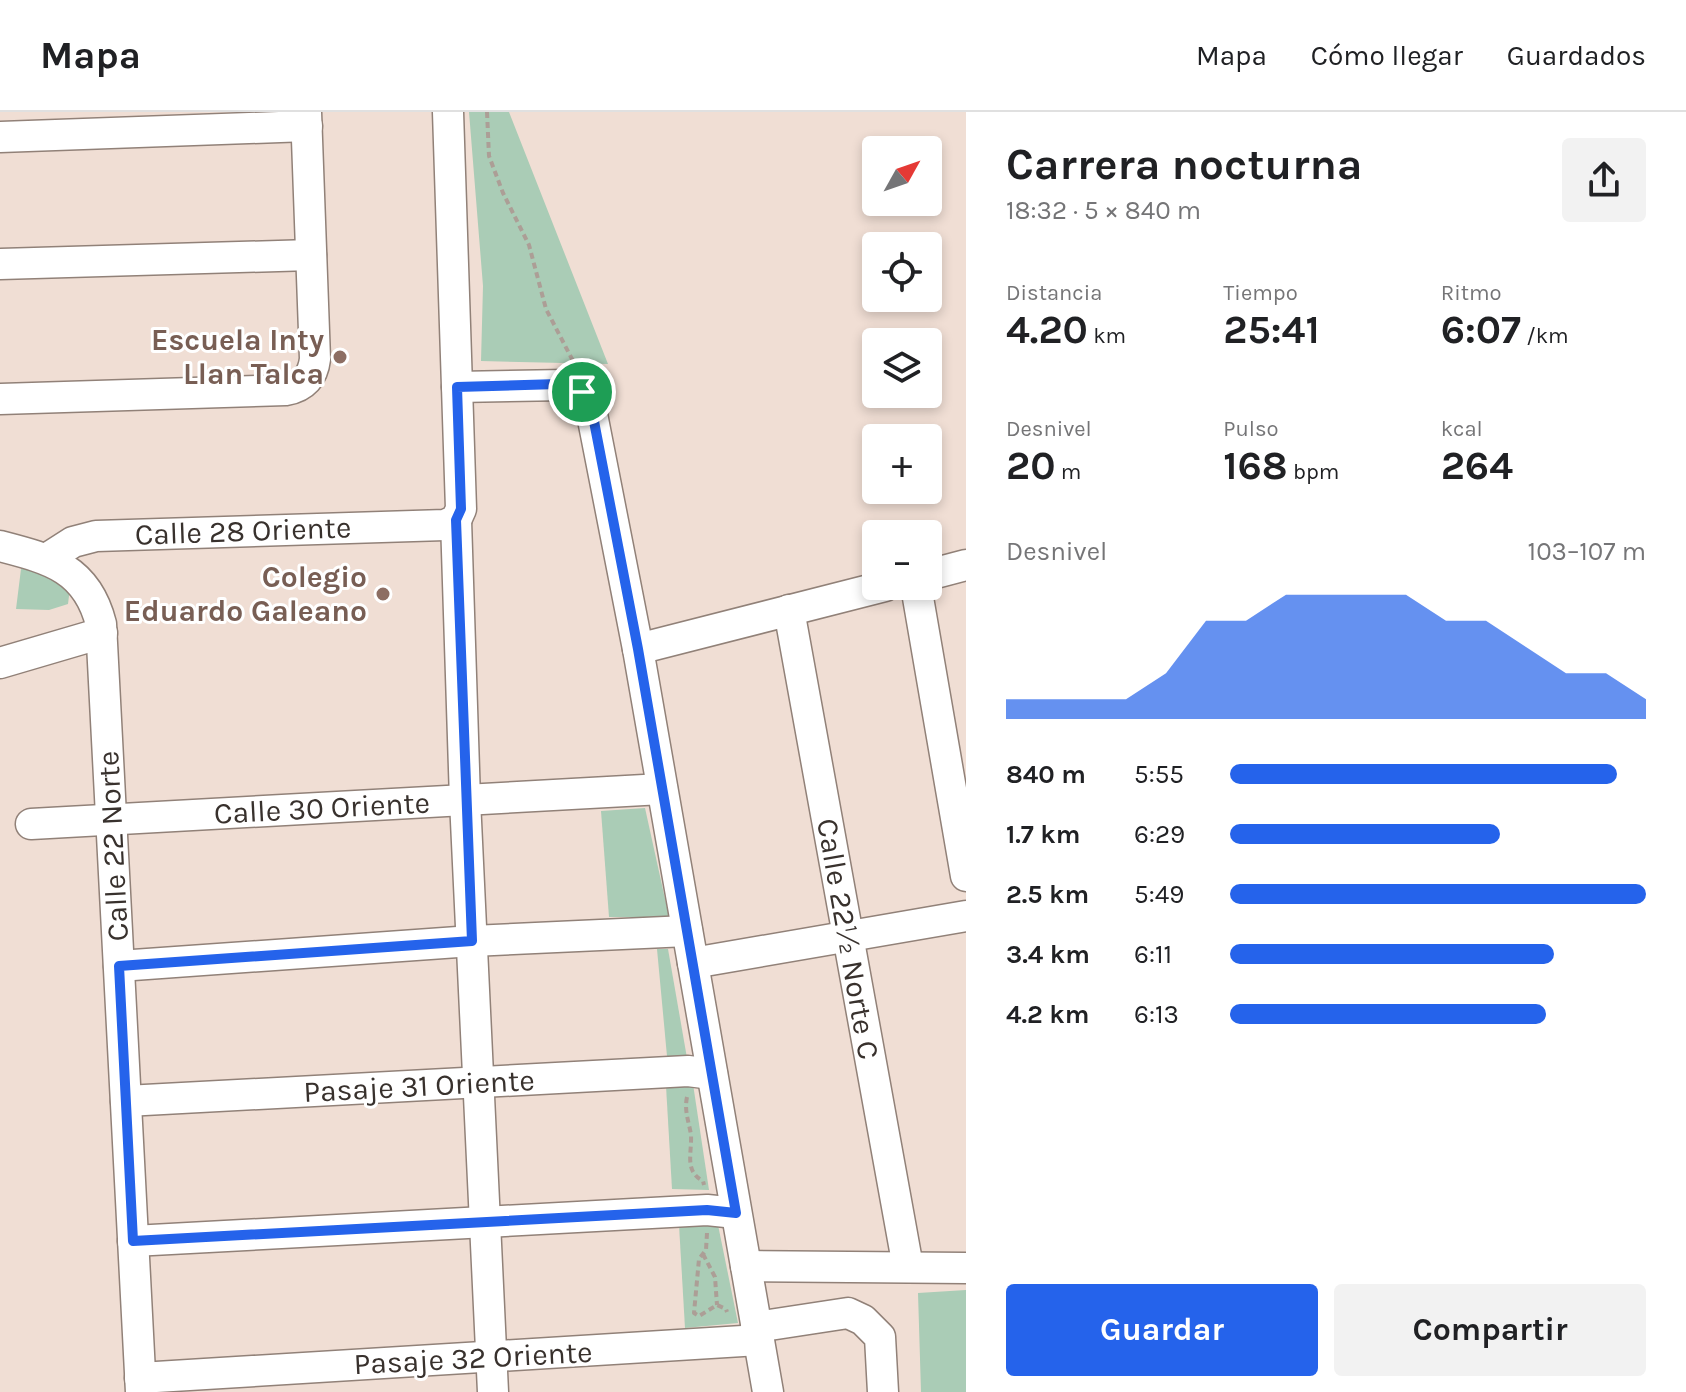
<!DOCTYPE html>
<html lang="es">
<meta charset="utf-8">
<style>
:root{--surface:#fff;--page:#f2f2f2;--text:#202124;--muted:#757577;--line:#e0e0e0;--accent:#2563eb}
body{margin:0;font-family:Karla,sans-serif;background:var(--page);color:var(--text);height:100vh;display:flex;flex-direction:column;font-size:30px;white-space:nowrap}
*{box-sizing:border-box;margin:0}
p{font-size:26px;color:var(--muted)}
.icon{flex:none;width:44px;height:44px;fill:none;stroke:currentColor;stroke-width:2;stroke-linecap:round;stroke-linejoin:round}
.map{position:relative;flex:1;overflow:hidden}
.panel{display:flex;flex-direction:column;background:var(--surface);width:720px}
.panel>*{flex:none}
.needle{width:52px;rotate:50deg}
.tools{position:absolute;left:862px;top:24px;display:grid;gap:16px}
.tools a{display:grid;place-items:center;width:80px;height:80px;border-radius:8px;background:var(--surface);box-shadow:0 4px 12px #0003;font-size:40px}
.pin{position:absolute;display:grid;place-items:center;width:68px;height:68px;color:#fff;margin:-34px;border:4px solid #fff;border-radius:50%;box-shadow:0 2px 8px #0007}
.round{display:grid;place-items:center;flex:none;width:84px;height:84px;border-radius:8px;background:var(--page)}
.headline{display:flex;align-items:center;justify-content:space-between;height:136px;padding:0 40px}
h1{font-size:44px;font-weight:700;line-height:60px}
.stats{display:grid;grid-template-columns:repeat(3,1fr);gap:12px;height:136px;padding:8px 40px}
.stats div{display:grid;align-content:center}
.stats b{font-size:40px;font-weight:700}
.stats small{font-size:22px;font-weight:400}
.stats p{font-size:22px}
.chart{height:224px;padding:16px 40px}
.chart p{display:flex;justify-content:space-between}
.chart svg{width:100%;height:144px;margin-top:8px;fill:var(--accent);opacity:.7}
.action{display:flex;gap:16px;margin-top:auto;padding:16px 40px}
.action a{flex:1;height:92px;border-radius:8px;background:var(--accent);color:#fff;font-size:32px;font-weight:700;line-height:92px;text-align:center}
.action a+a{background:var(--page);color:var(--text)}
ul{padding:0 40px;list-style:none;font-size:26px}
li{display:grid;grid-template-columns:128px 96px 1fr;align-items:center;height:60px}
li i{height:20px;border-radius:10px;background:var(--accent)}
header{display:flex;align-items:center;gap:48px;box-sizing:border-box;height:112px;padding:0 40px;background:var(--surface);border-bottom:2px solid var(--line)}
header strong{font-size:38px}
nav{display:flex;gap:44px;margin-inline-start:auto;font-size:28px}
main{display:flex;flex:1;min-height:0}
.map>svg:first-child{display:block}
.green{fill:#aaccb6}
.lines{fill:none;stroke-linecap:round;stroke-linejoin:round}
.minor-casing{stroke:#918178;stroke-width:33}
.path{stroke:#ac9e96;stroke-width:4;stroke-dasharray:6 4;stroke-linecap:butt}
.minor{stroke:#fff;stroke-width:30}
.route-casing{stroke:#fff;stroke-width:16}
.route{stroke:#2563eb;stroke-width:10}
.education-dot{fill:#8d6e63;stroke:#fff;stroke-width:3}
.labels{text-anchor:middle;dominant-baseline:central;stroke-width:6;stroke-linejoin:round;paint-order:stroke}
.education-label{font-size:30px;font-weight:bold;fill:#785e54;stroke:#fff;text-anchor:end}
.street-label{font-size:30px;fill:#38312d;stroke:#fff}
</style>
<header>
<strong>Mapa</strong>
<nav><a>Mapa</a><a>Cómo llegar</a><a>Guardados</a></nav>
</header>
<main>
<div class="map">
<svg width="966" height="1280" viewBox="0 0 966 1280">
<rect width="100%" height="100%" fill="#f0ded4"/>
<g class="green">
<polygon points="469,0 509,0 608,252 481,249 483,174"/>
<polygon points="22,449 70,476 68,492 49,498 16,497"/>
<polygon points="645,696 669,805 609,805 601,699"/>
<polygon points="657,837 668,837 687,946 667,944"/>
<polygon points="693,972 709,1078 672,1077 666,974"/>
<polygon points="717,1108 738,1211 685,1216 679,1113"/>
<polygon points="966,1178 966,1280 921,1280 918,1181"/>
</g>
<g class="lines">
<g class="minor-casing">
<g id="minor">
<polyline points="0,25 307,14"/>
<polyline points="0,152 311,143"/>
<polyline points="457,275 566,273 582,280 590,292 638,537 768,1280"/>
<path d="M 0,287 L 286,278 C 304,275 313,264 315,247 L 306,0"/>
<polyline points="456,408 465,688 493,1280"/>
<path d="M 0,434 C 50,447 87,456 101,512 L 141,1280"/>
<polyline points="48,446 73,430 96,424 445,413 456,408 461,397 448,0"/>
<polyline points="928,463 966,453"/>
<polyline points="916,474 966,764"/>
<polyline points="789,498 908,1155"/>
<polyline points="638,537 885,474"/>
<polyline points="0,551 102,521"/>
<polyline points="31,712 662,677"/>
<polyline points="693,851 966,804"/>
<polyline points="119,854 472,829 687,819"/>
<polyline points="126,989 688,959 712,962"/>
<polyline points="133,1129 707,1098 736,1101"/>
<polyline points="746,1154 966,1156"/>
<polyline points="756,1215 848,1201 863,1208 880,1225 883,1280"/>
<polyline points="140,1266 759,1228"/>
</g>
</g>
<g class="path">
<polyline points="487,0 489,44 503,81 529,133 546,197 573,249"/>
<path d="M 687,985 C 684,999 689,1010 691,1023 C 692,1041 684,1059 703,1069 L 704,1073"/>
<polyline points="707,1121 706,1138 699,1147 694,1201 699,1204 717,1193 726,1197 727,1200"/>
<polyline points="703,1142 715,1165 717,1193"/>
</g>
<use href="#minor" class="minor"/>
</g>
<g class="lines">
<g class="route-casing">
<path id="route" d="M 558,272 C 576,274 587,281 592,299 L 638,537 L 736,1101 L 707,1098 L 133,1129 L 119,854 L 472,829 L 456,408 L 461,397 L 457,275 Z"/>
</g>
<use href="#route" class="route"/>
</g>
<g class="education-dot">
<circle cx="340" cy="245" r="8"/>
<circle cx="383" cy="482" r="8"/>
</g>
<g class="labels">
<g class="education-label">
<text x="324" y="228">Escuela Inty<tspan x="324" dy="34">Llan Talca</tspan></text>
<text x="367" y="465">Colegio<tspan x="367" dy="34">Eduardo Galeano</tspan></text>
</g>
<g class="street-label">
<text transform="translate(243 419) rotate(-2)">Calle 28 Oriente</text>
<text transform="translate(322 696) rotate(-3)">Calle 30 Oriente</text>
<text transform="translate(113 734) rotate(-93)">Calle 22 Norte</text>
<text transform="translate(848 827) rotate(80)">Calle 22½ Norte C</text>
<text transform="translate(419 974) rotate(-3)">Pasaje 31 Oriente</text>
<text transform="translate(473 1246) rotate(-3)">Pasaje 32 Oriente</text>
</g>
</g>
</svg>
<div class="tools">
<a><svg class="needle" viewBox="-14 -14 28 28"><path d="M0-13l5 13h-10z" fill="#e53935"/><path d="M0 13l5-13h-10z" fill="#757577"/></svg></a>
<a><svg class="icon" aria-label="locate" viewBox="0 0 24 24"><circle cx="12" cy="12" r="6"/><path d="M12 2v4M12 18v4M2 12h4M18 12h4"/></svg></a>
<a><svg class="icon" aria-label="layers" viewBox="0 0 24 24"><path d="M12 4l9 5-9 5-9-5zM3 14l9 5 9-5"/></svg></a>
<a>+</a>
<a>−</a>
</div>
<div class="pin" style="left:582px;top:280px;background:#1e9e55"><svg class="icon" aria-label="arrive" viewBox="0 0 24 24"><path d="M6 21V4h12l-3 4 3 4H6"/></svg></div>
</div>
<section class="panel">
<div class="headline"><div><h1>Carrera nocturna</h1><p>18:32 · 5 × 840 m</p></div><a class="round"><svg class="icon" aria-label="share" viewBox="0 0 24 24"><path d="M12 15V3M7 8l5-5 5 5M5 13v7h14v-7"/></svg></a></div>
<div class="stats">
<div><p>Distancia</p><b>4.20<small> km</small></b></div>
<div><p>Tiempo</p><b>25:41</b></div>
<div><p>Ritmo</p><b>6:07<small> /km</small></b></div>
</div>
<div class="stats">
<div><p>Desnivel</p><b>20<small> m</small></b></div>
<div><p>Pulso</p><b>168<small> bpm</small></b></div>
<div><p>kcal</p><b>264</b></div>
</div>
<div class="chart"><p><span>Desnivel</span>103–107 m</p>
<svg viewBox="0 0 160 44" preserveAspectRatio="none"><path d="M0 44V38L10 38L20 38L30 38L40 30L50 14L60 14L70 6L80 6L90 6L100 6L110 14L120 14L130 22L140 30L150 30L160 38V44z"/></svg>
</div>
<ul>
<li><b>840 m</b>5:55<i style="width:93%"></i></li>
<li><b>1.7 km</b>6:29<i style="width:65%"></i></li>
<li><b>2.5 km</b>5:49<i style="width:100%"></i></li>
<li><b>3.4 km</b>6:11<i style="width:78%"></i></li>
<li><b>4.2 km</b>6:13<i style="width:76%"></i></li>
</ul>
<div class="action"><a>Guardar</a><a>Compartir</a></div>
</section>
</main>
